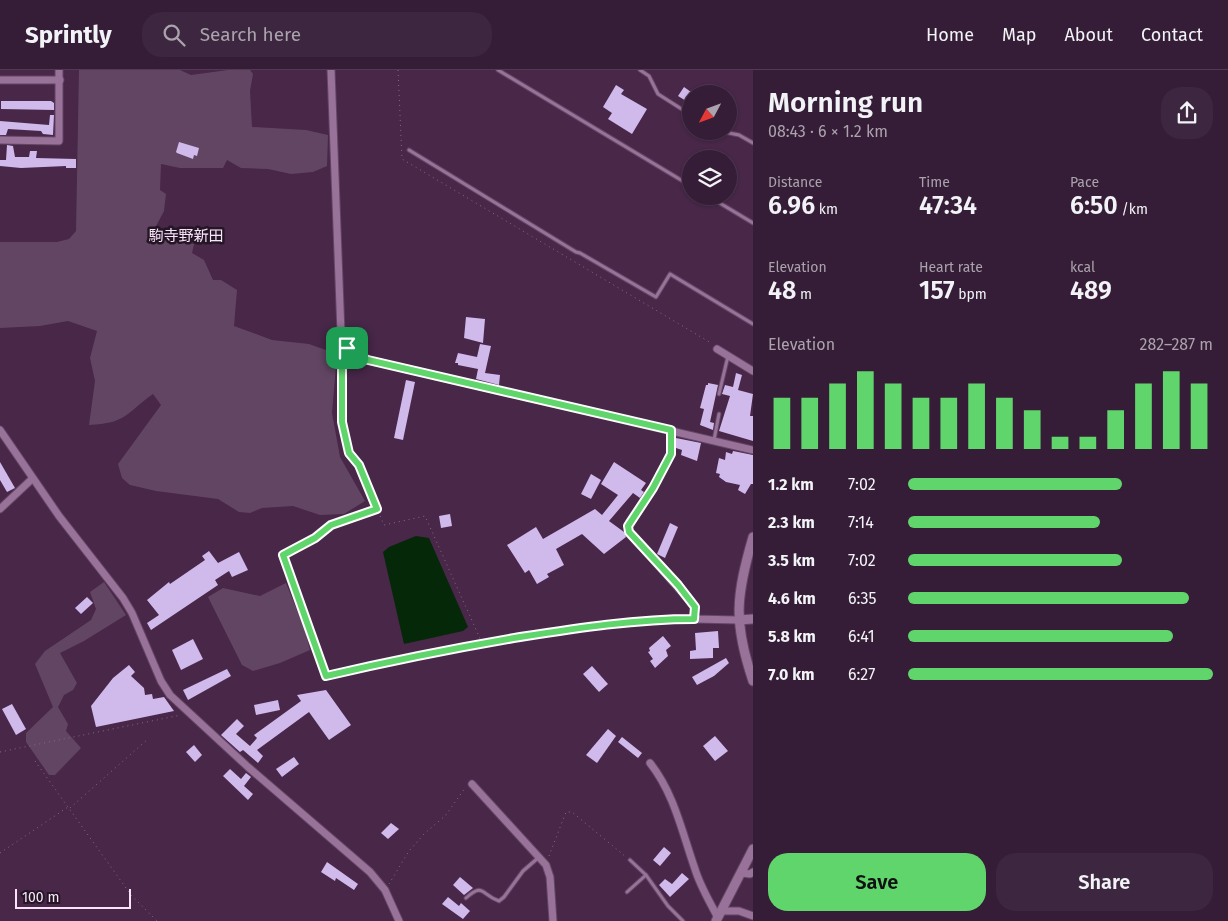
<!DOCTYPE html>
<meta charset="utf-8">
<style>
:root{--surface:#361d37;--page:#3d263f;--text:#f1f3f6;--muted:#aaa2ad;--line:#503b52;--accent:#60d56b}
body{margin:0;font-family:"Fira Sans","Noto Sans JP",sans-serif;background:var(--page);color:var(--text);height:100vh;display:flex;flex-direction:column;font-size:19px;white-space:nowrap}
*{box-sizing:border-box;margin:0}
p{font-size:16px;color:var(--muted)}
.icon{flex:none;width:28px;height:28px;fill:none;stroke:currentColor;stroke-width:2;stroke-linecap:round;stroke-linejoin:round}
.map{position:relative;flex:1;overflow:hidden}
.details{display:flex;flex-direction:column;background:var(--surface);width:475px}
.details>*{flex:none}
.needle{width:32px;rotate:229deg}
.fabs{position:absolute;left:682px;top:15px;display:grid;gap:10px}
.fabs a{display:grid;place-items:center;width:55px;height:55px;border-radius:50%;background:var(--surface);box-shadow:0 1px 4px #0004,0 0 0 1px var(--line);font-size:25px}
.scale{position:absolute;left:15px;bottom:12px;width:116px;box-sizing:border-box;padding-left:5px;border:2px solid #f9e4f9;border-top:0;font-size:14px;line-height:18px;white-space:nowrap;color:#f9e4f9;-webkit-text-stroke:4px #251626;paint-order:stroke}
.pin{position:absolute;display:grid;place-items:center;width:42px;height:42px;color:#fff;margin:-21px;border-radius:10px;box-shadow:0 2px 8px #0006}
.round{display:grid;place-items:center;flex:none;width:52px;height:52px;border-radius:20px;background:var(--page)}
.summary{display:flex;align-items:center;justify-content:space-between;height:85px;padding:0 15px}
h1{font-size:28px;font-weight:600;line-height:38px}
.stats{display:grid;grid-template-columns:repeat(3,1fr);gap:8px;height:85px;padding:5px 15px}
.stats div{display:grid;align-content:center}
.stats b{font-size:25px;font-weight:600}
.stats small{font-size:14px;font-weight:400}
.stats p{font-size:14px}
.chart{height:140px;padding:10px 15px}
.chart p{display:flex;justify-content:space-between}
.chart svg{width:100%;height:90px;margin-top:5px;stroke:var(--accent);stroke-width:6}
.button{display:flex;gap:10px;margin-top:auto;padding:10px 15px}
.button a{flex:1;height:58px;border-radius:20px;background:var(--accent);color:#111;font-size:20px;font-weight:600;line-height:58px;text-align:center}
.button a+a{background:var(--page);color:var(--text)}
ul{padding:0 15px;list-style:none;font-size:16px}
li{display:grid;grid-template-columns:80px 60px 1fr;align-items:center;height:38px}
li i{height:12px;border-radius:6px;background:var(--accent)}
header{display:flex;align-items:center;gap:30px;box-sizing:border-box;height:70px;padding:0 25px;background:var(--surface);border-bottom:1px solid var(--line)}
header strong{font-size:24px}
nav{display:flex;gap:28px;margin-inline-start:auto;font-size:18px}
.search{width:350px;height:45px;background:var(--page);display:flex;align-items:center;gap:12px;box-sizing:border-box;padding:0 18px;border-radius:20px;color:var(--muted);font-size:19px}
main{display:flex;flex:1;min-height:0}
.map>svg:first-child{display:block}
.green{fill:#624563}
.water{fill:#052809}
.building{fill:#d0b9eb}
.lines{fill:none;stroke-linecap:round;stroke-linejoin:round}
.service-casing{stroke:#624564;stroke-width:5}
.minor-casing{stroke:#624564;stroke-width:9}
.tertiary-casing{stroke:#624564;stroke-width:11}
.path{stroke:#876a88;stroke-width:1;stroke-dasharray:1 4;stroke-linecap:butt}
.service{stroke:#987299;stroke-width:3}
.minor{stroke:#987299;stroke-width:7}
.tertiary{stroke:#987299;stroke-width:9}
.route-casing{stroke:#fff;stroke-width:10}
.route{stroke:#60d56b;stroke-width:6}
.labels{text-anchor:middle;dominant-baseline:central;stroke-width:5;stroke-linejoin:round;paint-order:stroke}
.quarter-label{font-size:15px;fill:#f9e4f9;stroke:#251626}
</style>
<header>
<strong>Sprintly</strong>
<div class="search"><svg class="icon" aria-label="search" viewBox="0 0 24 24"><circle cx="10" cy="10" r="6"/><path d="M15 15l6 6"/></svg>Search here</div>
<nav><a>Home</a><a>Map</a><a>About</a><a>Contact</a></nav>
</header>
<main>
<div class="map">
<svg width="753" height="851" viewBox="0 0 753 851">
<rect width="100%" height="100%" fill="#482749"/>
<g class="green">
<path d="M 79,0 L 180,0 L 191,5 L 228,0 L 250,0 L 253,4 L 250,21 L 252,57 L 306,60 L 328,65 L 327,96 L 313,102 L 291,104 L 268,99 L 241,98 L 227,90 L 223,98 L 180,98 L 161,94 L 160,120 L 166,124 L 164,141 L 154,160 L 163,169 L 194,174 L 192,183 L 204,190 L 213,210 L 221,210 L 237,220 L 234,256 L 272,270 L 309,274 L 337,284 L 332,343 L 340,387 L 365,431 L 344,444 L 320,445 L 293,436 L 262,438 L 250,443 L 239,442 L 218,429 L 156,421 L 130,415 L 122,408 L 118,394 L 161,335 L 153,324 C 125,344 127,353 89,355 L 95,311 L 90,288 L 97,261 L 68,251 L 40,256 L 0,258 L 0,172 L 57,172 L 69,169 L 76,161 Z"/>
<polygon points="104,512 126,545 84,571 60,583 77,613 73,620 64,625 58,637 68,654 66,661 81,678 55,705 49,705 26,672 26,663 53,637 35,594 45,581 91,550 96,539 90,522"/>
<polygon points="286,513 305,560 310,580 280,593 253,601 242,595 208,527 223,518 260,526"/>
</g>
<polygon class="water" points="416,466 429,468 468,557 463,561 404,574 383,482 389,477"/>
<g class="building">
<polygon points="616,15 624,20 621,24 647,39 632,64 608,49 612,43 603,37"/>
<polygon points="684,17 691,22 691,34 678,26"/>
<polygon points="1,31 51,31 54,33 54,40 1,39"/>
<polygon points="50,45 54,45 53,65 43,64 41,61 8,59 6,65 0,65 0,51 49,55"/>
<polygon points="179,72 199,78 197,86 194,85 193,89 177,83 176,82"/>
<polygon points="7,75 13,76 15,87 29,87 30,81 37,81 36,88 76,89 76,98 66,98 66,96 21,98 0,96 0,90 6,90"/>
<polygon points="466,247 485,249 483,273 464,268"/>
<polygon points="480,274 491,276 485,303 500,305 499,315 476,309 478,299 458,295 458,293 455,293 458,283 477,287"/>
<polygon points="736,303 742,305 738,320 753,324 750,346 753,346 753,371 719,361 730,326 722,324 725,315 733,317"/>
<polygon points="406,310 415,312 403,370 394,368"/>
<polygon points="708,313 718,315 710,352 714,353 713,360 700,355 704,339 700,338 706,315 708,315"/>
<polygon points="676,368 701,373 697,391 681,385 682,380 676,378"/>
<polygon points="733,381 753,385 753,414 751,414 745,424 738,420 740,415 726,412 719,407 720,404 716,403 719,388 725,390 726,382 732,384"/>
<polygon points="0,392 15,418 7,422 0,410"/>
<polygon points="614,392 646,413 641,420 644,422 640,428 633,423 609,451 624,462 626,467 604,484 582,464 556,479 564,495 547,504 549,507 537,514 529,500 525,503 507,475 536,457 543,469 595,439 602,445 618,425 601,414"/>
<polygon points="591,404 601,410 591,429 581,424"/>
<polygon points="450,444 452,456 441,458 439,446"/>
<polygon points="670,453 678,457 665,488 657,484"/>
<polygon points="209,481 218,493 239,482 248,500 232,507 229,501 215,510 218,515 151,560 147,553 159,545 147,530 169,512 170,514 205,490 202,486"/>
<polygon points="87,527 93,533 81,544 75,538"/>
<polygon points="718,561 719,578 713,578 713,588 690,589 690,581 696,580 695,563"/>
<polygon points="663,566 671,576 666,580 668,586 655,598 650,591 653,589 648,582 650,581 649,578"/>
<polygon points="193,569 203,589 181,600 172,580"/>
<polygon points="726,588 729,593 714,606 697,615 692,607"/>
<polygon points="129,595 135,602 131,606 144,618 145,625 152,624 153,629 164,627 174,641 96,657 91,636 113,608"/>
<polygon points="592,596 608,614 599,622 583,604"/>
<polygon points="227,599 231,606 188,630 183,620"/>
<polygon points="326,620 351,655 329,670 309,642 257,680 263,686 258,693 243,680 240,682 221,665 237,649 244,656 236,664 250,676 257,668 254,665 301,631 297,625"/>
<polygon points="278,630 280,640 256,645 254,635"/>
<polygon points="12,634 26,659 16,665 2,639"/>
<polygon points="608,659 616,666 597,693 586,685"/>
<polygon points="715,666 728,681 715,691 703,676"/>
<polygon points="622,667 642,683 638,688 618,672"/>
<polygon points="194,675 202,685 195,692 186,682"/>
<polygon points="294,687 299,694 282,707 276,699"/>
<polygon points="230,699 241,709 246,703 251,707 244,716 253,724 248,730 223,706"/>
<polygon points="391,753 399,759 388,769 381,763"/>
<polygon points="664,777 671,783 660,796 653,790"/>
<polygon points="327,792 358,814 354,820 336,808 335,811 321,802"/>
<polygon points="682,803 689,809 670,827 659,815 665,809 672,814"/>
<polygon points="460,807 473,818 464,825 453,815"/>
<polygon points="448,827 459,836 461,833 470,841 463,849 442,834"/>
</g>
<g class="lines">
<g class="service-casing">
<g id="service">
<polyline points="498,0 691,116"/>
<polyline points="640,0 649,6 658,24 691,45"/>
<polyline points="719,61 739,65 753,73"/>
<polyline points="409,80 576,182 580,183 656,227 670,204 753,254"/>
<polyline points="708,126 753,153"/>
<polyline points="719,324 728,286"/>
<polyline points="714,370 719,344"/>
<polyline points="630,790 646,805 668,836 683,851"/>
<polyline points="627,822 646,805"/>
<path d="M 466,828 C 484,812 481,825 499,831 L 504,827 L 523,801 L 538,788"/>
</g>
</g>
<g class="minor-casing">
<g id="minor">
<path d="M 331,0 L 341,263 C 345,279 353,285 368,290 L 753,380"/>
<polyline points="0,10 60,10"/>
<polyline points="0,70 59,71 59,0"/>
<polyline points="717,279 753,301"/>
<polyline points="0,360 59,446 123,528 132,543 161,611 170,625 248,697 370,802 385,820 399,851"/>
<polyline points="671,361 671,384 653,418 630,451 628,456 629,462 695,537 694,549 738,550"/>
<polyline points="0,439 32,409"/>
<path d="M 650,693 C 674,723 682,762 695,799 C 700,816 710,832 718,848"/>
<polyline points="472,714 546,795 550,807 553,851"/>
<polyline points="741,803 750,804 753,802"/>
<polyline points="723,841 739,841 753,846"/>
</g>
</g>
<g class="tertiary-casing">
<g id="tertiary">
<path d="M 753,467 C 736,526 733,552 753,611"/>
<polyline points="738,550 753,549"/>
<polyline points="716,851 753,779"/>
</g>
</g>
<g class="path">
<polyline points="398,0 402,89 711,273"/>
<polyline points="343,285 342,352 349,383 359,395 376,438"/>
<path d="M 482,573 L 425,446 L 384,455 L 377,439 L 331,455 L 315,468 L 283,485 L 326,606 C 391,591 457,578 524,567 C 578,558 632,549 687,549"/>
<polyline points="0,682 181,645"/>
<polyline points="35,691 131,825 157,851"/>
<polyline points="70,738 148,669"/>
<polyline points="0,783 68,737"/>
<polyline points="549,786 566,742 572,742 626,787"/>
<polyline points="389,814 409,781 424,764 446,745 465,718"/>
</g>
<use href="#service" class="service"/>
<use href="#minor" class="minor"/>
<use href="#tertiary" class="tertiary"/>
</g>
<g class="lines">
<g class="route-casing">
<path id="route" d="M 347,278 L 352,283 L 368,290 L 671,360 L 671,384 L 653,418 L 628,456 L 629,462 L 678,515 L 695,537 L 694,549 C 636,549 578,558 520,567 C 455,578 390,591 326,606 L 283,485 L 315,468 L 331,455 L 377,439 L 359,395 L 349,383 L 342,352 L 342,286 Z"/>
</g>
<use href="#route" class="route"/>
</g>
<g class="labels">
<g class="quarter-label">
<text x="186" y="166">駒寺野新田</text>
</g>
</g>
</svg>
<div class="fabs">
<a><svg class="needle" viewBox="-14 -14 28 28"><path d="M0-13l5 13h-10z" fill="#e53935"/><path d="M0 13l5-13h-10z" fill="#aaa2ad"/></svg></a>
<a><svg class="icon" aria-label="layers" viewBox="0 0 24 24"><path d="M12 4l9 5-9 5-9-5zM3 14l9 5 9-5"/></svg></a>
</div>
<div class="scale">100 m</div>
<div class="pin" style="left:347px;top:278px;background:#1e9e55"><svg class="icon" aria-label="arrive" viewBox="0 0 24 24"><path d="M6 21V4h12l-3 4 3 4H6"/></svg></div>
</div>
<section class="details">
<div class="summary"><div><h1>Morning run</h1><p>08:43 · 6 × 1.2 km</p></div><a class="round"><svg class="icon" aria-label="share" viewBox="0 0 24 24"><path d="M12 15V3M7 8l5-5 5 5M5 13v7h14v-7"/></svg></a></div>
<div class="stats">
<div><p>Distance</p><b>6.96<small> km</small></b></div>
<div><p>Time</p><b>47:34</b></div>
<div><p>Pace</p><b>6:50<small> /km</small></b></div>
</div>
<div class="stats">
<div><p>Elevation</p><b>48<small> m</small></b></div>
<div><p>Heart rate</p><b>157<small> bpm</small></b></div>
<div><p>kcal</p><b>489</b></div>
</div>
<div class="chart"><p><span>Elevation</span>282–287 m</p>
<svg viewBox="0 0 160 44" preserveAspectRatio="none"><path d="M5 44V19M15 44V19M25 44V12M35 44V6M45 44V12M55 44V19M65 44V19M75 44V12M85 44V19M95 44V25M105 44V38M115 44V38M125 44V25M135 44V12M145 44V6M155 44V12"/></svg>
</div>
<ul>
<li><b>1.2 km</b>7:02<i style="width:70%"></i></li>
<li><b>2.3 km</b>7:14<i style="width:63%"></i></li>
<li><b>3.5 km</b>7:02<i style="width:70%"></i></li>
<li><b>4.6 km</b>6:35<i style="width:92%"></i></li>
<li><b>5.8 km</b>6:41<i style="width:87%"></i></li>
<li><b>7.0 km</b>6:27<i style="width:100%"></i></li>
</ul>
<div class="button"><a>Save</a><a>Share</a></div>
</section>
</main>
